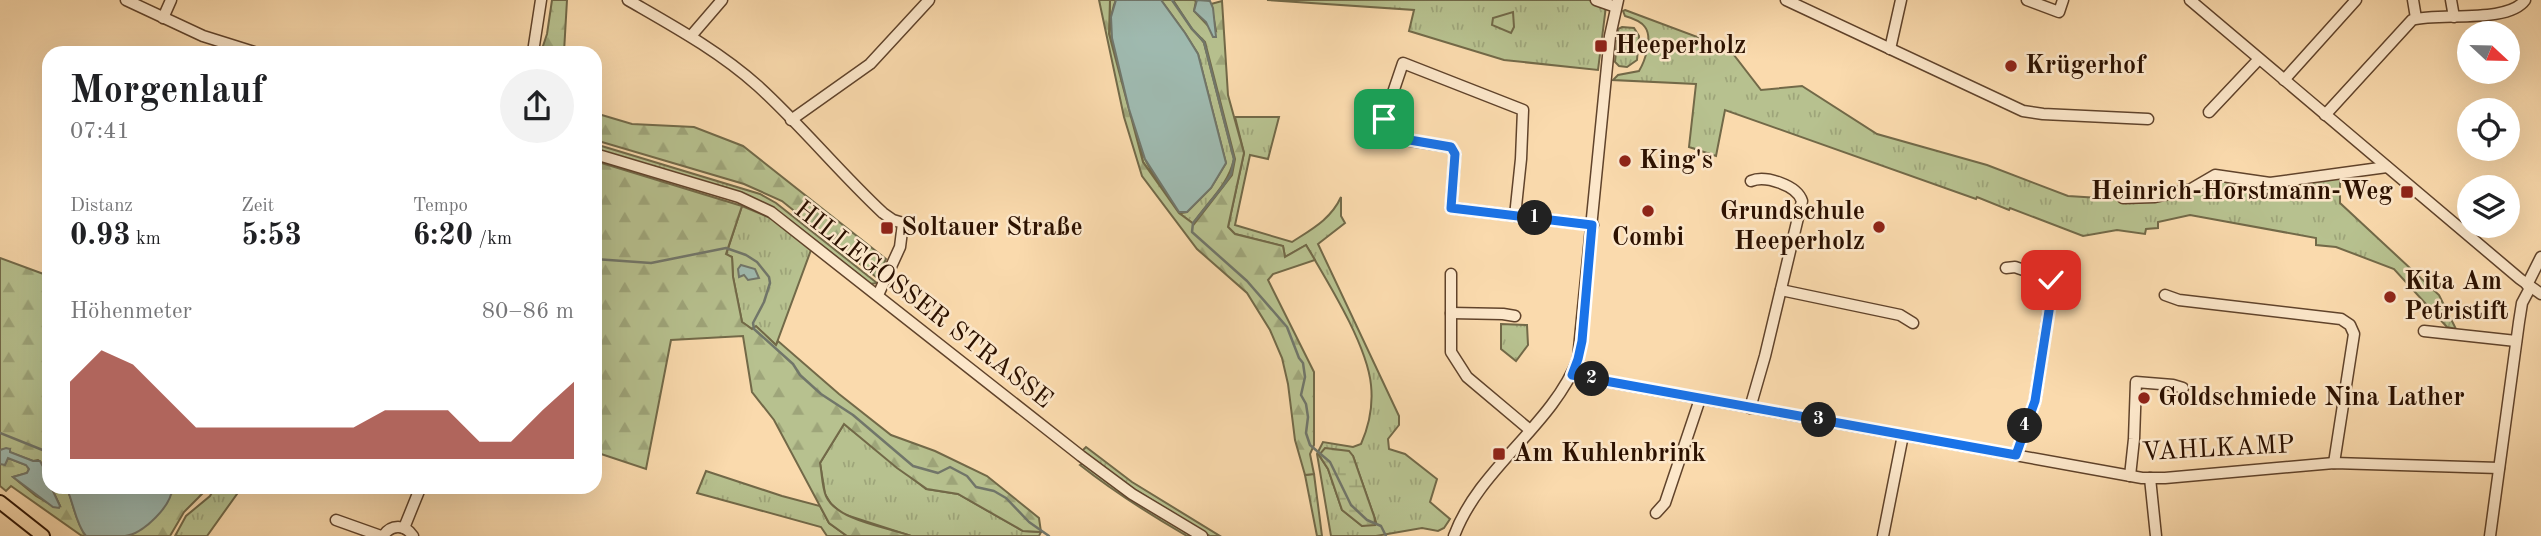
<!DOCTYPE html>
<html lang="de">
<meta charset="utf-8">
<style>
:root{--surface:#fff;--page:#f2f2f2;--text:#202124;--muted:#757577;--accent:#8f2418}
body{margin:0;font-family:"Old Standard TT",serif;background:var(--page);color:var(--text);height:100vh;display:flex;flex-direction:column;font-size:26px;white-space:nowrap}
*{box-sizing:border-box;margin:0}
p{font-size:23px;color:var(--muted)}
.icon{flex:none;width:38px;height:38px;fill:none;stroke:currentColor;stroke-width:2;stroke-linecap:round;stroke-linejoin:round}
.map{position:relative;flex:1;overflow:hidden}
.side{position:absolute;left:42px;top:46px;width:560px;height:448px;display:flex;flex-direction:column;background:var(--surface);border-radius:21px;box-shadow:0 7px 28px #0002}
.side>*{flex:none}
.needle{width:46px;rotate:112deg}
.controls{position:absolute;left:2457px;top:21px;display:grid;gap:14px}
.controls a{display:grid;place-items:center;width:63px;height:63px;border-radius:50%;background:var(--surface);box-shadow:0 7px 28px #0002;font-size:35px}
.pin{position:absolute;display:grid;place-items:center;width:60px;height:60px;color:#fff;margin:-30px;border-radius:14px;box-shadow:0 4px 10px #0006}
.km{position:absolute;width:35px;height:35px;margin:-18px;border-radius:50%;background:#222;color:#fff;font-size:19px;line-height:35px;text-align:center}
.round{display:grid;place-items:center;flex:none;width:74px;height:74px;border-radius:37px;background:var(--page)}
.overview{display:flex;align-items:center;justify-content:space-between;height:119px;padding:0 28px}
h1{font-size:38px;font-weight:600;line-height:52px}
.stats{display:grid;grid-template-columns:repeat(3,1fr);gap:10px;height:119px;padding:7px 28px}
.stats div{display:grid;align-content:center}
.stats b{font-size:30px;font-weight:600}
.stats small{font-size:19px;font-weight:400}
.stats p{font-size:19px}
.chart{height:196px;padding:14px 28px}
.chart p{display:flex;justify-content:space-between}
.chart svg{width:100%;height:126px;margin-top:7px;fill:var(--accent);opacity:.7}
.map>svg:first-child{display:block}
.grass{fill:url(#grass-tufts);stroke:#726948;stroke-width:2;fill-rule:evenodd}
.forest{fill:url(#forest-firs);stroke:#726948;stroke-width:2}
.wetland{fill:url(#wetland-marsh);stroke:#726948;stroke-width:2}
.garden{fill:#b7c18f;stroke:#726948;stroke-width:2}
.water{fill:#9fbab0;stroke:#71766a;stroke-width:2}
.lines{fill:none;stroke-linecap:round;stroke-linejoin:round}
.stream{stroke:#71766a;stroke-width:2.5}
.minor-casing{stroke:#60432b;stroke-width:13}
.major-casing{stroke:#2c1100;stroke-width:16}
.minor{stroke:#fce7ca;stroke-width:10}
.major{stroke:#fadaad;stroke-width:12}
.route-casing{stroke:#fff;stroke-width:14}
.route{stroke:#1a73e8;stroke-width:9}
.poi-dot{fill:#8f2418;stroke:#fce7ca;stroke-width:2.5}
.labels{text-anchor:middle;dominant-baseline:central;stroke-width:5;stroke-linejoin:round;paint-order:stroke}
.poi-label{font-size:26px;font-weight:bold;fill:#2c1100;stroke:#fce7ca;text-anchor:start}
.street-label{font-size:26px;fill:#2c1100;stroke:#fce7ca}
</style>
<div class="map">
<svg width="2541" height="536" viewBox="0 0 2541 536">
<defs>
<pattern id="grass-tufts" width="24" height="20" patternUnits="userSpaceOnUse" patternTransform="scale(1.75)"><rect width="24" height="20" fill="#b7c18f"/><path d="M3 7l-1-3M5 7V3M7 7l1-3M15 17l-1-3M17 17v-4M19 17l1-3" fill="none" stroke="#9ea57a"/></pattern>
<pattern id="forest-firs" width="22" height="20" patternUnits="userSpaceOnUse" patternTransform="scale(1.75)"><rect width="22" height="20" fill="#b7c18f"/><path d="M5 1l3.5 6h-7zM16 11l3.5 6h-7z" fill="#9ea57a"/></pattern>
<pattern id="wetland-marsh" width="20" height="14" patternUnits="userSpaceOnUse" patternTransform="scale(1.75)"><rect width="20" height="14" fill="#b7c18f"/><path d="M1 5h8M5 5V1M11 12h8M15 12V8" fill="none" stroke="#9ea57a"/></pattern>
</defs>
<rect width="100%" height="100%" fill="#fadaad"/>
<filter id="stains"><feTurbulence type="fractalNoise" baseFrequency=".00286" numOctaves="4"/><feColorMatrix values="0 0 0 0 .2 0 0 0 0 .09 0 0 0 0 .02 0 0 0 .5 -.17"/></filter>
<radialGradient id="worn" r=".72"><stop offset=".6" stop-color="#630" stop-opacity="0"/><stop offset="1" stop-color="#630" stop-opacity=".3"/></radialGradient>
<g class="grass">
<path d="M 1110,0 L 1116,0 C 1112,8 1111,17 1111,27 C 1112,55 1132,134 1145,159 C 1152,173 1171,204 1182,213 L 1187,212 L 1211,188 L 1226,163 L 1198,54 L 1185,33 L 1161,0 L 1172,0 L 1204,43 L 1234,159 C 1228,186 1207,202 1193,224 L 1179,213 L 1143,162 L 1109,34 Z"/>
<polygon points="1267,0 1590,0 1606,6 1598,70 1504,60 1409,31 1414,10"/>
<path d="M 1625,10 L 1735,51 L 1734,55 L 1761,90 L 1802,86 L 1877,134 L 1987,165 L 2068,196 L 2116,199 L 2139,203 L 2197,191 L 2218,178 L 2271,186 L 2340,177 L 2340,203 L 2439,295 L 2456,329 L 2447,327 L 2394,269 L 2336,247 L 2316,245 L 2316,238 L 2190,215 L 2158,222 L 2158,228 L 2146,229 L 2145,234 L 2117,230 L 2083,236 L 2010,208 L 2009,210 L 1977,197 L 1976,199 L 1725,110 L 1716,156 L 1689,147 L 1696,84 L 1613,80 L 1618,75 L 1639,71 C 1645,61 1653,38 1645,27 C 1641,21 1632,18 1625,16 L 1623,11 Z"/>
<polygon points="1622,27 1634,28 1639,36 1637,60 1627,67 1619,66 1615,62 1617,41 1619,41 1618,29"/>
<path d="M 1235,117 L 1279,117 L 1268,159 L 1250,155 L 1235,225 L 1292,242 C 1312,229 1331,219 1341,197 L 1341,216 L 1345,223 L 1318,244 L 1399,416 L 1399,425 L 1388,439 L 1389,449 L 1405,454 L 1437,479 L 1430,502 L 1450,519 L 1444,528 L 1438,531 L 1422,528 L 1376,536 L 1331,536 L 1317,454 L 1323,442 L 1353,447 L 1361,444 C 1369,426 1373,404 1371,385 C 1367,344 1327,281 1306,245 L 1285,257 L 1283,246 L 1235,234 L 1228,227 L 1244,153 ZM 1319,455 L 1353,456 L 1376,522 L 1362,526 L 1342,510 L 1328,469 Z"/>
<polygon points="595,144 760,194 776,203 877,283 870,284 791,221 761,202 595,150"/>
<polygon points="742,206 780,222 811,250 776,345 756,327 752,329 742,322 733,277 732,257 726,255"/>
<polygon points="1501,324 1527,325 1528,345 1516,361 1501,349"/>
<polygon points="844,424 926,489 958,494 1023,531 1041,532 1039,536 911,536 843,514 831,504 825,494 820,463"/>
<polygon points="1086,447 1132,482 1220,536 1210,536 1118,479 1082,451"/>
<path d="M 1083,463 L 1195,536 L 1187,536 C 1149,514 1114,492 1080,465 Z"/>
<polygon points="706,471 782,496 820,506 829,523 847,536 827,536 821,527 697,493"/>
<polygon points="1314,474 1322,536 1317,536 1305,475"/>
<polygon points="215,487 242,487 207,536 175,536 186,516 210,496"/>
</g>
<g class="forest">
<polygon points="552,0 567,0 564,52 541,52 547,34"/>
<polygon points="1099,0 1110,0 1109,34 1143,162 1179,213 1194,224 1232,175 1235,159 1205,42 1192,29 1173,0 1194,0 1196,1 1194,11 1211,29 1216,31 1211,4 1222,1 1228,95 1244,153 1228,227 1235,234 1283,246 1285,257 1306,245 1315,260 1273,274 1268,280 1314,372 1314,445 1310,454 1314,474 1305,475 1295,440 1288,384 1282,358 1270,330 1247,293 1197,249 1142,176 1124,117"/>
<polygon points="595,113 632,124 694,127 743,146 886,259 879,276 876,277 782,201 744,184 595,140"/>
<path d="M 595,161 L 742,206 L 726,254 L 732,257 L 733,277 L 742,322 L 752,329 L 756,326 L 776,345 L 778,341 L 839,394 L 891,435 L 935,451 L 987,476 L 1039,518 L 1041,532 L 1023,531 L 958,494 L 927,489 L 897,468 L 844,424 L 820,463 C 822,473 822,487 826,496 C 837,521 887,527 911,536 L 847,536 L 829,523 L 774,420 L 752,392 L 743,336 L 671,340 L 646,469 L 595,452 Z"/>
<polygon points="0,258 49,276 49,481 43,464 38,460 33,461 9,452 10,449 0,450"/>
<path d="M 8,458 L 26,465 L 29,469 L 27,473 L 13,477 L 36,496 L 50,504 L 60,506 L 51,487 L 75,487 L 71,488 L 69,494 C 74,507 77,525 86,536 L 82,536 L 11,486 L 6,491 L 0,486 L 0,464 L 5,464 Z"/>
<polygon points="172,487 209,487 184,512 170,536 128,536 134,533 172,493"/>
</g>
<polygon class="wetland" points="1325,448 1349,451 1353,456 1375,519 1375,525 1362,526 1342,510 1328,469 1319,455"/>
<polygon class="garden" points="1513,12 1514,27 1511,33 1492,25 1493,18"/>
<g class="water">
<polygon points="1116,0 1161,0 1185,33 1198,54 1226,163 1211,188 1187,212 1179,212 1145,159 1129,109 1112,38 1111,17"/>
<polygon points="1197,0 1210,1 1213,8 1216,37 1213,37 1206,22 1194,11"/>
<polygon points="741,265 755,269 759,278 748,280 744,275 739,277 738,269"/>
<polygon points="6,448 10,449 10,452 33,461 40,461 48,476 49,486 51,487 60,506 59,508 53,507 13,477 27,473 29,469 26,465 8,458 5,465 0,464 0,450"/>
<path d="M 75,487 L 172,487 C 173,505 143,534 125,536 C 113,536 99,536 86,536 C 77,526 74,507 69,494 L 71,488 Z"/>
</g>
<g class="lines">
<g class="stream">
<polyline points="1172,0 1192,29 1204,42 1234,159 1231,174 1223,186 1193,223 1192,232 1247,281 1287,327 1299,358 1303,363 1305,377 1301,395 1306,404 1308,417 1306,433 1310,445 1330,462 1351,505 1367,520 1381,526 1386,536"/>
<polyline points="595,259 651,263 726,248 746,255 757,262 769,277 770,283 764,302 753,323 754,329 793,364 800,375 821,394 853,415 913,466 938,473 950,467 967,476 976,487 994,491 1006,498 1029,522 1049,536"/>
<polyline points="0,433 45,451 49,450"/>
</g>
<g class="minor-casing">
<g id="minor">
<polyline points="126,0 203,36 254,52"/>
<path d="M 628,0 C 673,26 719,51 758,86 C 802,126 839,172 883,213 L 893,220 L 903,223 L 900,247 L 878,295"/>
<polyline points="1596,0 1616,7"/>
<polyline points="1786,0 2023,111 2043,114 2148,119"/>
<polyline points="2027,0 2059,12 2063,0"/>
<polyline points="2190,0 2520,279 2541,294"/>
<polyline points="2413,0 2416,18"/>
<polyline points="2451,0 2454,17"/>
<polyline points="163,18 171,0"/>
<polyline points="691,36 722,0"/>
<polyline points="1890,49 1901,0"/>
<polyline points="533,52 541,0"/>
<polyline points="2284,80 2356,0"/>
<polyline points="2209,112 2259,59"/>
<path d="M 2325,115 L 2412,20 C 2438,12 2508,24 2525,0"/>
<polyline points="791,120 870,64 929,0"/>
<polyline points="595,154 739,197 771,212 1081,456 1132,494 1202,536"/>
<polyline points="2123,198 2155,197 2191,189 2215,175 2270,183 2387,167"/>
<polyline points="1515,216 1521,159 1523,110 1403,63 1384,119 1386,137 1451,147 1455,154 1451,208 1593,225"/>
<polyline points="2006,268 2015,267 2049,279 2053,283 2035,401 2016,455"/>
<polyline points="1451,274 1451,352 1467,377 1530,430"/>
<polyline points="2527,285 2541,257"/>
<polyline points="1781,290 1900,315 1913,323"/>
<polyline points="2165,295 2179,300 2341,319 2350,325 2354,334 2334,463"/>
<polyline points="1451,313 1503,314 1515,316"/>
<polyline points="2424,331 2516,341"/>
<polyline points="1571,375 2142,478 2165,478 2334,463 2499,468"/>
<path d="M 1750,408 L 1765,356 L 1802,201 C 1797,185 1765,175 1751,181"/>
<polyline points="2130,476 2134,439 2136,382 2173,385 2183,388"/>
<polyline points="2150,478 2156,536"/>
<polyline points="1656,513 1665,503 1700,399"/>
<polyline points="336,520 381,536"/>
<polyline points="404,528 421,486"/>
<path d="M 383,536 C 391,524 405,524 413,536"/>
<path d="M 1454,536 C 1479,468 1552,426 1578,359 L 1610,36 L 1618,0"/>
<polyline points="1883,536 1903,435"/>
<polyline points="2490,536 2519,322 2522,303 2530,288"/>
</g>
</g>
<g class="major-casing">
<polyline id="major" points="0,502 43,536"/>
</g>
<use href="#minor" class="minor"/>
<use href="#major" class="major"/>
</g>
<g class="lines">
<g class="route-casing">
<polyline id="route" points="1384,119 1386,136 1451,147 1455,154 1451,208 1592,225 1582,341 1578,359 1572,375 2016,455 2035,401 2053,285 2051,280"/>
</g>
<use href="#route" class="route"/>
</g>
<g class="poi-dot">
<rect x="1594" y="39" width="14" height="14" rx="3.5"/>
<circle cx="2011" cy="66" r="7"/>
<circle cx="1625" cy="161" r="7"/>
<rect x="2400" y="185" width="14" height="14" rx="3.5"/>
<circle cx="1648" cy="211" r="7"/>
<circle cx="1879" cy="227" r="7"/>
<rect x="880" y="221" width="14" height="14" rx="3.5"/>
<circle cx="2390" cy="297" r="7"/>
<circle cx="2144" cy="398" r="7"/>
<rect x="1492" y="447" width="14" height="14" rx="3.5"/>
</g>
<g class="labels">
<g class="poi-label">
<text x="1615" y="46">Heeperholz</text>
<text x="2025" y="66">Krügerhof</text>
<text x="1639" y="161">King's</text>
<text x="2393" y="192" text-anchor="end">Heinrich-Horstmann-Weg</text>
<text x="1865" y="212" text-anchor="end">Grundschule<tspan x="1865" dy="30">Heeperholz</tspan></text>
<text x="901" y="228">Soltauer Straße</text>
<text x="1648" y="238" text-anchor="middle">Combi</text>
<text x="2404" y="282">Kita Am<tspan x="2404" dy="30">Petristift</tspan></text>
<text x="2158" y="398">Goldschmiede Nina Lather</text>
<text x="1513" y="454">Am Kuhlenbrink</text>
</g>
<g class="street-label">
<text transform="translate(923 305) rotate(38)">HILLEGOSSER STRASSE</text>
<text transform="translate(2218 449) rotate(-3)">VAHLKAMP</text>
</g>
</g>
<rect width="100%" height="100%" filter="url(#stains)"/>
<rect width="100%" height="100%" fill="url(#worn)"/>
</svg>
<div class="controls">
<a><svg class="needle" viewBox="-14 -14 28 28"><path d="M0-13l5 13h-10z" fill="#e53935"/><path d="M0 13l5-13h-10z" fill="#757577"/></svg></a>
<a><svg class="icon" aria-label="locate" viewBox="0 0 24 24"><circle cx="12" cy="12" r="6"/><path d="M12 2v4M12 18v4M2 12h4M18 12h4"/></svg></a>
<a><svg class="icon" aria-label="layers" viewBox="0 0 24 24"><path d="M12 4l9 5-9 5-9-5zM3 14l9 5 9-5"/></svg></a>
</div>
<div class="pin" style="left:1384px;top:119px;background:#1e9e55"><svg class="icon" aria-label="arrive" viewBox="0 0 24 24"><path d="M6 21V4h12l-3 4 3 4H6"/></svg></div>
<div class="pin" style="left:2051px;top:280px;background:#d93025"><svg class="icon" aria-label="check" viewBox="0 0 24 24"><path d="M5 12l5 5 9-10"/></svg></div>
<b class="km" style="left:1535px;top:218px">1</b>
<b class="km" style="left:1592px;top:379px">2</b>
<b class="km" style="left:1819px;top:420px">3</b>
<b class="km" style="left:2025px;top:426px">4</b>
<section class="side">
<div class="overview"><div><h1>Morgenlauf</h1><p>07:41</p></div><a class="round"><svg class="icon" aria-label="share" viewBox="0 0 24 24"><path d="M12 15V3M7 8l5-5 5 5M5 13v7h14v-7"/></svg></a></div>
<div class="stats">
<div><p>Distanz</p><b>0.93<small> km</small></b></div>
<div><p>Zeit</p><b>5:53</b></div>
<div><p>Tempo</p><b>6:20<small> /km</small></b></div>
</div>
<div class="chart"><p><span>Höhenmeter</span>80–86 m</p>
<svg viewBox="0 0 160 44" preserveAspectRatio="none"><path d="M0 44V17L10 6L20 11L30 22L40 33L50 33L60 33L70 33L80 33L90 33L100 27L110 27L120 27L130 38L140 38L150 27L160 17V44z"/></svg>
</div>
</section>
</div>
